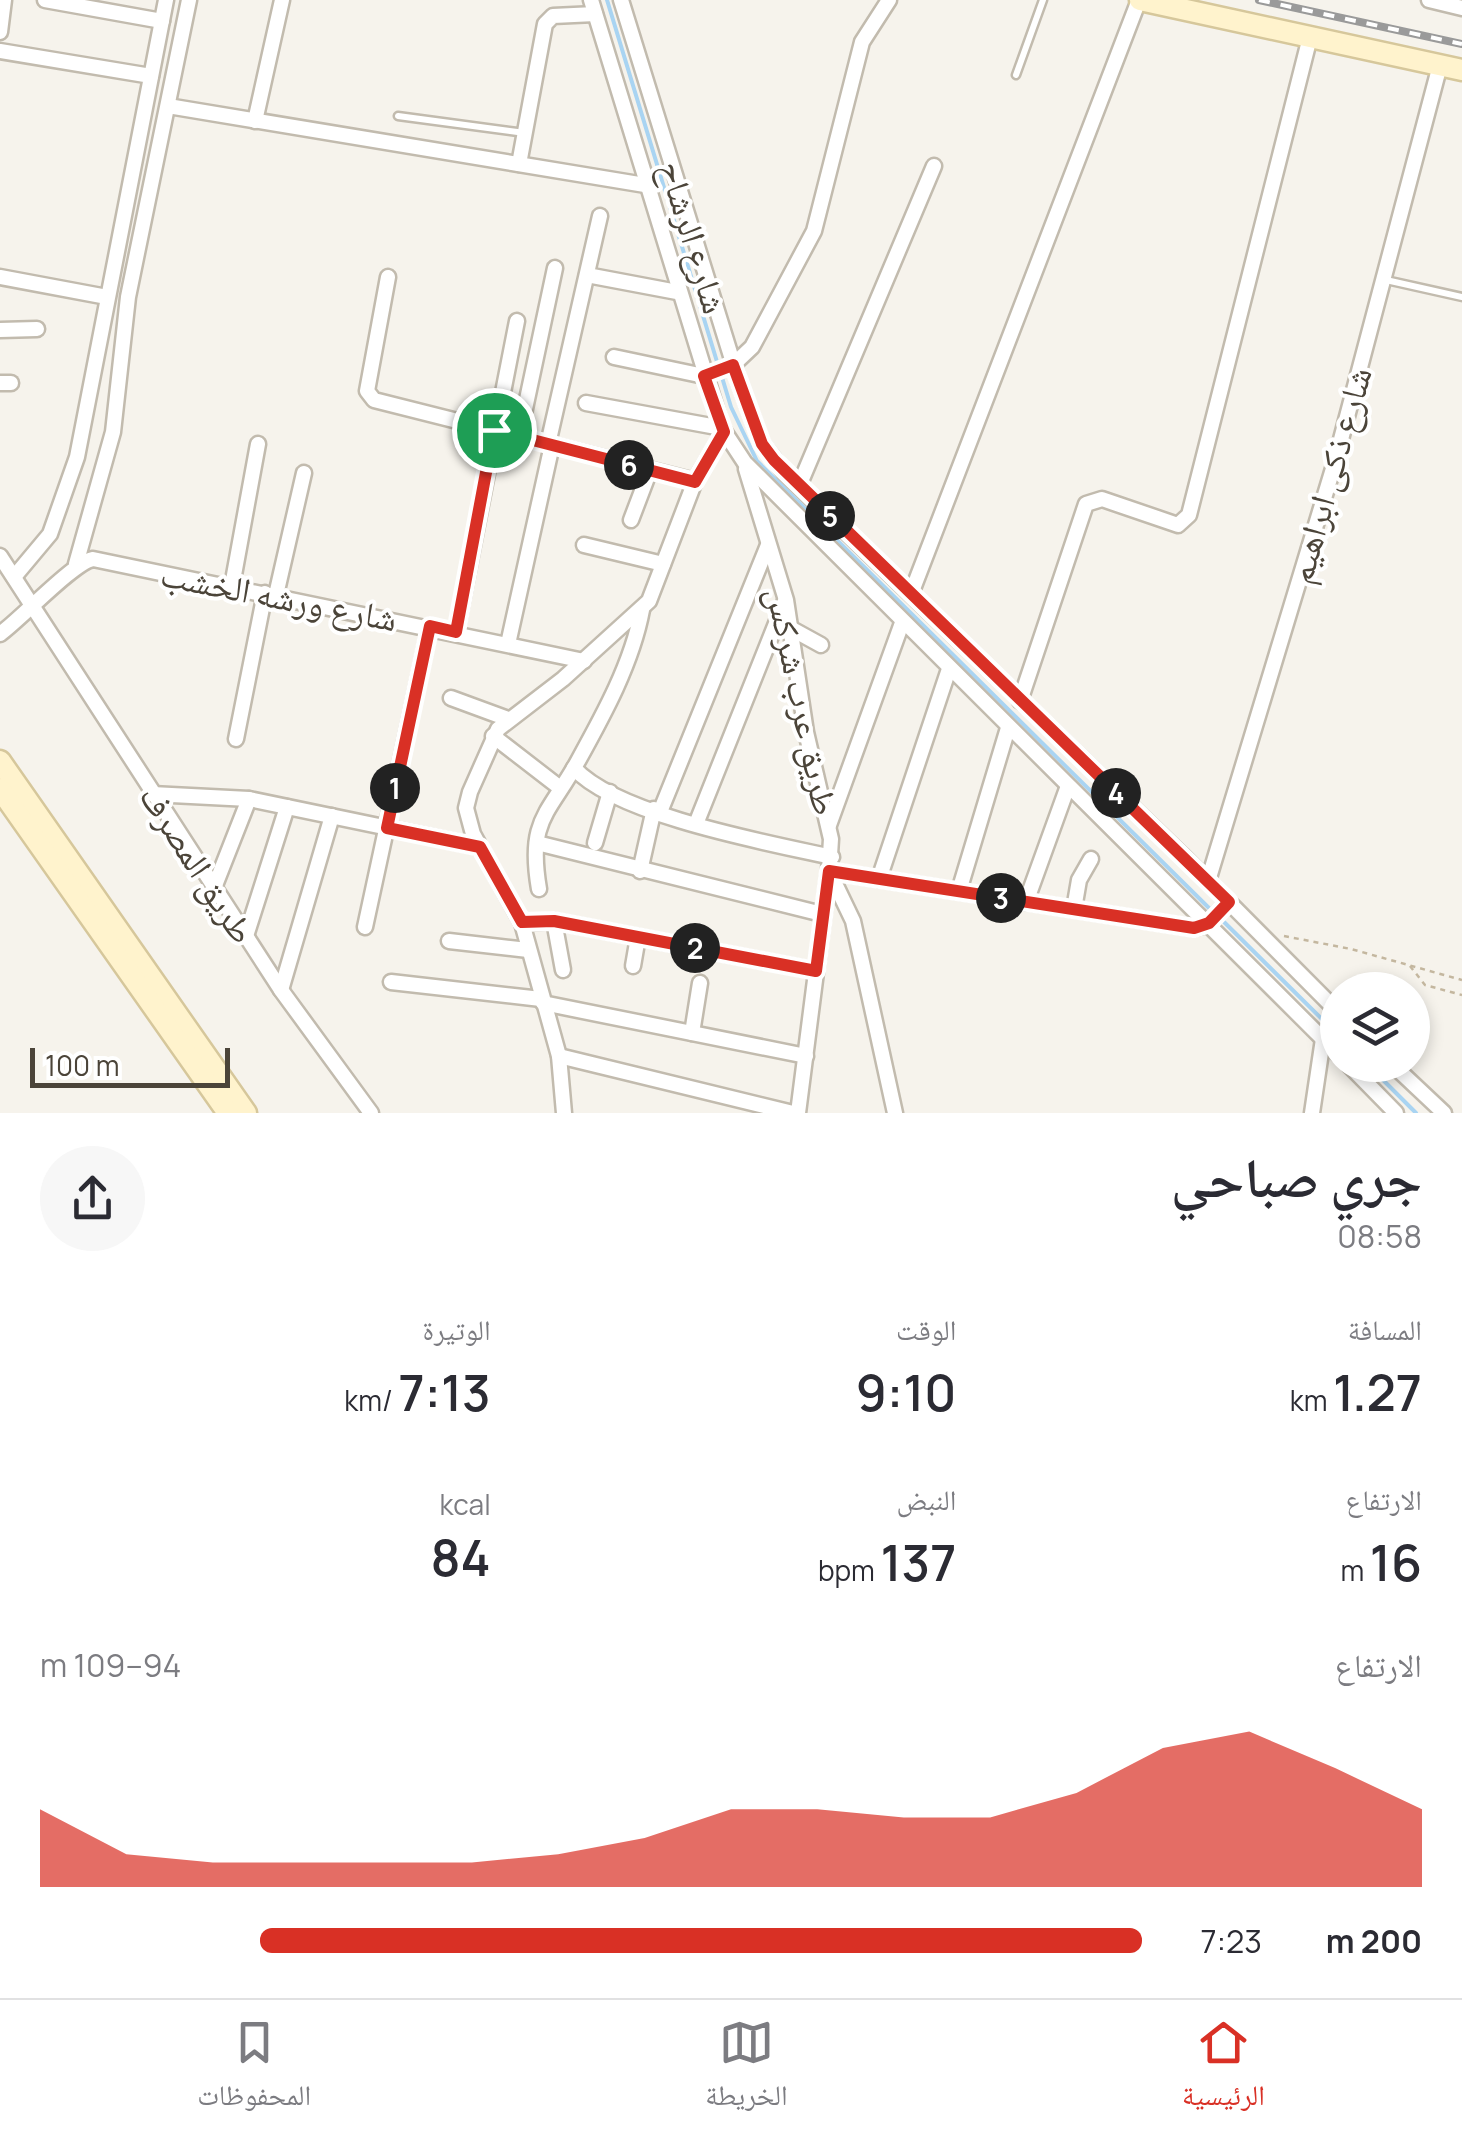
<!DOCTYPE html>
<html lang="ar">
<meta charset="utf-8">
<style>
:root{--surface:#fff;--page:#f7f7f7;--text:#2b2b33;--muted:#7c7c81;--line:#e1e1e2;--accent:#d93025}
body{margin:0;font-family:Manrope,"Noto Naskh Arabic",sans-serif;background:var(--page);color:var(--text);direction:rtl;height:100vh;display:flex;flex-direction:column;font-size:38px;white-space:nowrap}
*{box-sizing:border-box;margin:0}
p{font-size:32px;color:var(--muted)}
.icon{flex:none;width:55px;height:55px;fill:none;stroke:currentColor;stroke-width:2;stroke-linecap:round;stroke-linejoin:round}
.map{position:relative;height:1113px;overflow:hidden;direction:ltr}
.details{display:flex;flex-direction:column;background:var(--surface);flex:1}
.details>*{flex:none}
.tools{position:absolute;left:1320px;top:972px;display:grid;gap:20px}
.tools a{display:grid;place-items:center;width:110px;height:110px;border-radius:50%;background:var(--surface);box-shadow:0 5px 15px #0003;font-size:50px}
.scale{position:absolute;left:30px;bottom:25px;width:200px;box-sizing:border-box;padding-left:10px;border:5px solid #4b4439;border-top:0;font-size:28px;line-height:35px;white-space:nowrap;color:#4b4439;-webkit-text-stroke:8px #fff;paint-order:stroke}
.pin{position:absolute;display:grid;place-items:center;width:85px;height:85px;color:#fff;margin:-42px;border:5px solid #fff;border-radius:50%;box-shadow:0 2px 10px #0007}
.km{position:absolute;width:50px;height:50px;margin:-25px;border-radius:50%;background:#222;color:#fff;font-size:28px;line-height:50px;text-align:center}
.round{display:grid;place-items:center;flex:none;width:105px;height:105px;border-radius:52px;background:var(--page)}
.summary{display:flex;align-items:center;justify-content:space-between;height:170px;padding:0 40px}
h1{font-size:55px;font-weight:600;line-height:75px}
.figures{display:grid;grid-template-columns:repeat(3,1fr);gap:15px;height:170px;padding:10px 40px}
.figures div{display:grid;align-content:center}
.figures b{font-size:50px;font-weight:600}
.figures small{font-size:28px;font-weight:400}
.figures p{font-size:28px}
.chart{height:280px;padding:20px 40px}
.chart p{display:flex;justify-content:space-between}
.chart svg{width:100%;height:180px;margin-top:10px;fill:var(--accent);opacity:.7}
ul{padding:0 40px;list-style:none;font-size:32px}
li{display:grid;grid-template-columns:160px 120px 1fr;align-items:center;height:75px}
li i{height:25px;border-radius:12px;background:var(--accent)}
.tab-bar{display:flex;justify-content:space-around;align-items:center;height:140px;border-top:2px solid var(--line);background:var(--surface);font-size:28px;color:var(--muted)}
.tab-bar a{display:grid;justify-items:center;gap:5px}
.tab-bar .current{color:var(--accent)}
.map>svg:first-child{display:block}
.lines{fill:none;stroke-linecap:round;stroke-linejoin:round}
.stream{stroke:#a9d4f2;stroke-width:4}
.lane-casing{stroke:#c2bbae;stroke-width:11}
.street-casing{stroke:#c2bbae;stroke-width:19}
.secondary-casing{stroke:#d6c79b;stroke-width:25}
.path{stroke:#c4b79f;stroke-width:2.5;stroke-dasharray:5 5;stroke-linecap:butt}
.lane{stroke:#fff;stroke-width:6}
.street{stroke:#fff;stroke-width:14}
.secondary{stroke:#fff3cd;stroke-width:20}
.rail-casing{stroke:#9a9a9a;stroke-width:8}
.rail{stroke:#fff;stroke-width:4;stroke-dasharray:11;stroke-linecap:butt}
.route-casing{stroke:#fff;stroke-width:20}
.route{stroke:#d93025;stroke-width:12}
.labels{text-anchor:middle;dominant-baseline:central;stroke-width:8;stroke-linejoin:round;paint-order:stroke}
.street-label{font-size:35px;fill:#4b4439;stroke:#fff}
</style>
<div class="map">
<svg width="1462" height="1113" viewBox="0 0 1462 1113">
<rect width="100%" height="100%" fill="#f6f3ec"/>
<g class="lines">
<g class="stream">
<polyline points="607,0 718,365"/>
<polyline points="721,374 731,407 757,461 1213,912"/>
<polyline points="1220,918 1338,1035"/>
<polyline points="1368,1065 1416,1113"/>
</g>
<g class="lane-casing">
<g id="lane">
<polyline points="1016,75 1043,0"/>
<polyline points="398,116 525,133"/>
<polyline points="1386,280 1462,297"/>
</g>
</g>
<g class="street-casing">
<g id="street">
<polyline points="45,0 162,21"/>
<polyline points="591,0 722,428 745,463 1338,1054"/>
<polyline points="621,0 739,382 762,444 785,473 1182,855 1338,1012"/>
<polyline points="1429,0 1462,8"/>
<polyline points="0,32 4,0"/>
<polyline points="0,51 151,76"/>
<polyline points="168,106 645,185"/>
<polyline points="255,121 282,0"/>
<polyline points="519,164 545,24 553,16 595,14"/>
<polyline points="587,275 677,292"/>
<polyline points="0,277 107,297"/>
<polyline points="388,277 367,391 374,400 695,481"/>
<polyline points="0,330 37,329"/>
<polyline points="614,357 704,376 733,365 752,347 814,231 862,42 889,0"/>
<polyline points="0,383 11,383"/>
<polyline points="586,403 722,428"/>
<polyline points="519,437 555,268"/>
<polyline points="548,444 600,216"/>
<polyline points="746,469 786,600 806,732 831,839 829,871 853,921 895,1113"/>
<polyline points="799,486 934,166"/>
<polyline points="631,520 650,470"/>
<polyline points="584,545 663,564"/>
<polyline points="0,556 281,990 371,1113"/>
<polyline points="76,564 113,432 128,297 189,0"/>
<polyline points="14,577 50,534 77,457 166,0"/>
<polyline points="232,586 258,444"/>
<polyline points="911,594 1139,0"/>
<polyline points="276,595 304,473"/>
<polyline points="790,628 821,645"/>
<polyline points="456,632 517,321"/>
<path d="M 0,634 C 22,618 74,562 93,559 L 584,661"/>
<polyline points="508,644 552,445"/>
<polyline points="451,698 508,719"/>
<polyline points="1020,701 1086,504 1102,499 1178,525 1189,515 1310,37"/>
<polyline points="493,736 559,787"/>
<polyline points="236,739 265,593"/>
<path d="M 574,768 C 616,815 768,843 832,857"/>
<polyline points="152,794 249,799 480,847"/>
<polyline points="660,812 768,545"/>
<polyline points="696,824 785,601"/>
<polyline points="829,825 902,623"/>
<polyline points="537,843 822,914"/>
<polyline points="595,843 610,792"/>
<polyline points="640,871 654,809"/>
<polyline points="879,879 949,669"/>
<polyline points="1208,881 1335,462 1440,65"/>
<polyline points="214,888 249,799"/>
<path d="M 539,889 C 527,819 549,814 578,761 C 604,714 632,663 642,610"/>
<polyline points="959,891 1008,728"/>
<polyline points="1026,902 1068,786"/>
<polyline points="1074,909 1079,880 1091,859"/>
<polyline points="554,921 563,970"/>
<polyline points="522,923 554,921 816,971"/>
<polyline points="365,927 430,626"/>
<polyline points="246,936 287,807"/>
<polyline points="449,941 528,950"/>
<polyline points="633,966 638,937"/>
<polyline points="391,982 541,999"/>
<polyline points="281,990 332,816"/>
<polyline points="543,1003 806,1056"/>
<polyline points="692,1033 700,983"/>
<polyline points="559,1056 793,1113"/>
<polyline points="1349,1065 1396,1113"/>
<polyline points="1393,1065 1444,1113"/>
<polyline points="564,1113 559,1056 522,923 473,834 466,808 470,792 498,729 563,679 649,601 695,481 724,432"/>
<polyline points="798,1113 829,871 1194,928 1206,925 1229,902"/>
<polyline points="1312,1113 1323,1039"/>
</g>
</g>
<g class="secondary-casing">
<g id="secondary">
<polyline points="1140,0 1462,70"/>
<polyline points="0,761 246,1113"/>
<polyline points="0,789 228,1113"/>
</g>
</g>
<g class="path">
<polyline points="1284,936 1351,949 1462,980"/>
<polyline points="1410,966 1425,985 1462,995"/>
</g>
<use href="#lane" class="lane"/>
<use href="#street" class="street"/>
<use href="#secondary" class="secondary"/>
<g class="rail-casing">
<polyline id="rail" points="1259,0 1462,44"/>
</g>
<use href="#rail" class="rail"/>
</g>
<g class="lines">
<g class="route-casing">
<polygon id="route" points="733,365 762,444 774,460 1229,902 1209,923 1194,928 829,871 816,971 554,921 522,922 480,847 387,828 430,626 456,632 494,430 695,482 724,432 704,376"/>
</g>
<use href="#route" class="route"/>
</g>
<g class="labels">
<g class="street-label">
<text transform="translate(694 237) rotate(73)">شارع الرشاح</text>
<text transform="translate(1329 475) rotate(-74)">شارع ذكى ابراهيم</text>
<text transform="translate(279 596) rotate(11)">شارع ورشه الخشب</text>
<text transform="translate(803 701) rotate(78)">طريق عرب شركس</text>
<text transform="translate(198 864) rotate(57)">طريق المصرف</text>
</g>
</g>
</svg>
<div class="tools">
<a><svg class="icon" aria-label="layers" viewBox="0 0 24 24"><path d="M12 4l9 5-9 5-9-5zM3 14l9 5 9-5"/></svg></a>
</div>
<div class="scale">100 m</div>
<div class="pin" style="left:494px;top:430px;background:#1e9e55"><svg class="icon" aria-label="arrive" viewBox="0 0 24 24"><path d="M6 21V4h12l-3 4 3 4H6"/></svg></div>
<b class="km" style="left:395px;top:788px">1</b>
<b class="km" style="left:695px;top:948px">2</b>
<b class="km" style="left:1001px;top:898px">3</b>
<b class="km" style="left:1116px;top:793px">4</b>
<b class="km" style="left:830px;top:516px">5</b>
<b class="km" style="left:629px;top:465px">6</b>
</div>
<section class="details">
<div class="summary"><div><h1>جري صباحي</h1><p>08:58</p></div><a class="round"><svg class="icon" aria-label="share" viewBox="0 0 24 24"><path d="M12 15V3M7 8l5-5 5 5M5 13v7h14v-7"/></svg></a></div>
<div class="figures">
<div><p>المسافة</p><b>1.27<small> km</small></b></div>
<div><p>الوقت</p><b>9:10</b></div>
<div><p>الوتيرة</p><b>7:13<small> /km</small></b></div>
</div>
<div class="figures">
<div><p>الارتفاع</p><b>16<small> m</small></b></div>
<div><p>النبض</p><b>137<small> bpm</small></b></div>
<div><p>kcal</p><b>84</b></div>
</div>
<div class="chart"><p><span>الارتفاع</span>94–109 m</p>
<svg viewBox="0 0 160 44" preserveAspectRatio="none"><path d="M0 44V25L10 36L20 38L30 38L40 38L50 38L60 36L70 32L80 25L90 25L100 27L110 27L120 21L130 10L140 6L150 15L160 25V44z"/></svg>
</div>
<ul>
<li><b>200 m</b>7:23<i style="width:80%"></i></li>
</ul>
</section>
<nav class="tab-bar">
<a class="current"><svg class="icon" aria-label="home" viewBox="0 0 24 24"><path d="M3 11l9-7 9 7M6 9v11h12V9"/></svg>الرئيسية</a>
<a><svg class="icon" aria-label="map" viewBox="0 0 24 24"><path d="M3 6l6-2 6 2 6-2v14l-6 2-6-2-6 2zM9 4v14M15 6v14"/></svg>الخريطة</a>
<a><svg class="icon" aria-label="saved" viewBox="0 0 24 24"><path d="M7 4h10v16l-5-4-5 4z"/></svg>المحفوظات</a>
</nav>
